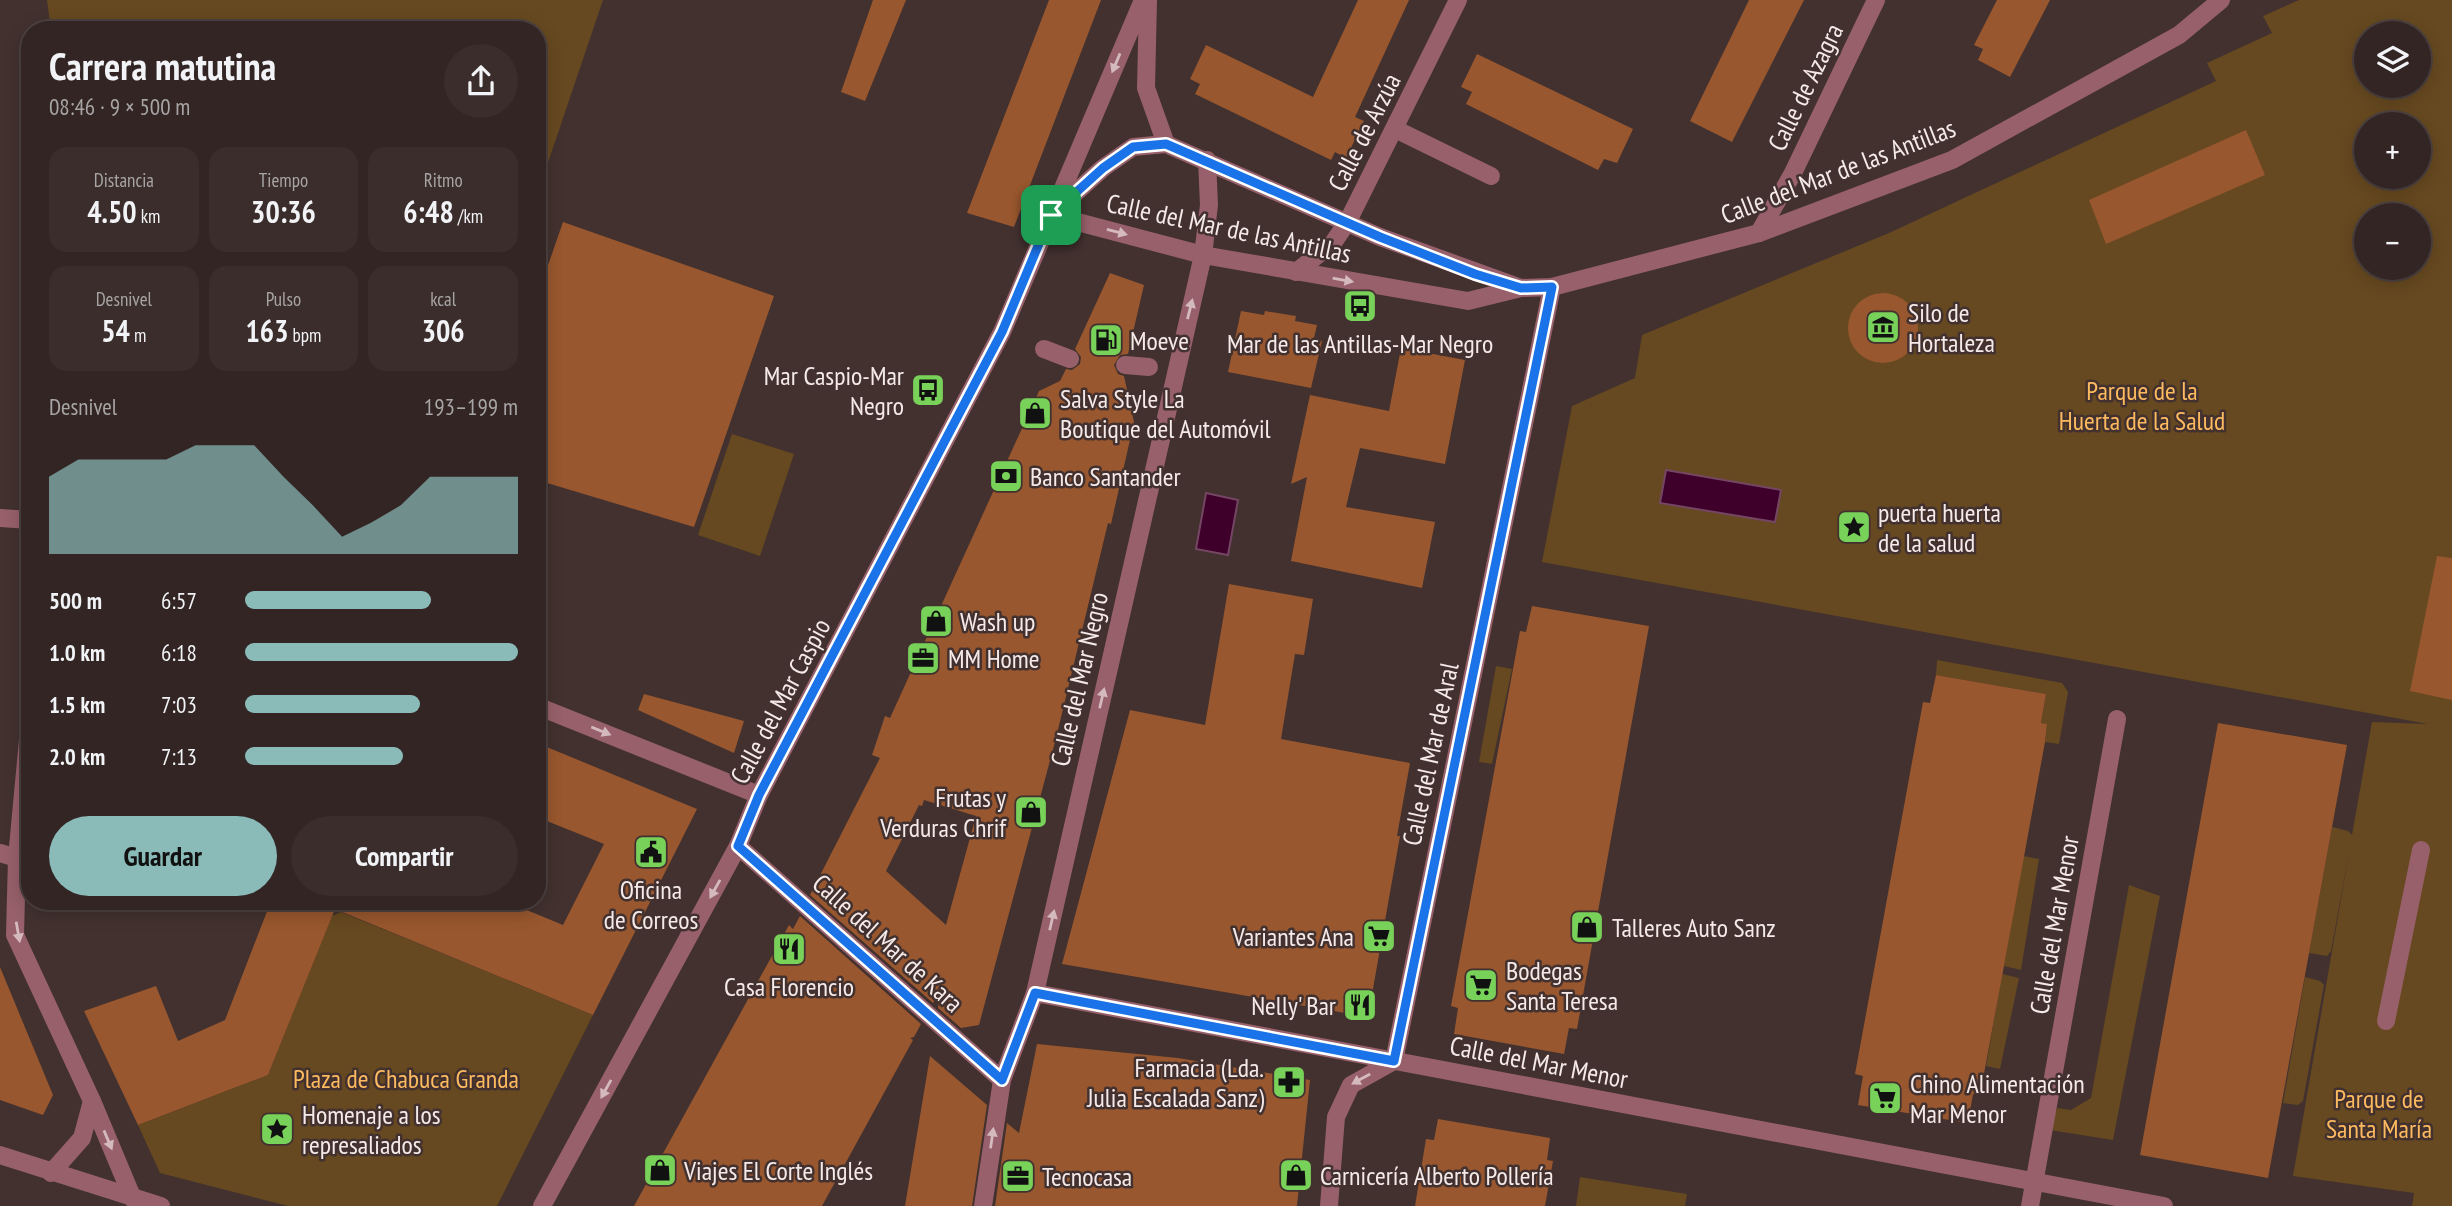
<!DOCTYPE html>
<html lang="es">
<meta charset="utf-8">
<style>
:root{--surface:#322523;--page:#3a2d2b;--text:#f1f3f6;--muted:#a8a5a6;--line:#4d4241;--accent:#8bbbb9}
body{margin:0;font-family:"PT Sans Narrow",sans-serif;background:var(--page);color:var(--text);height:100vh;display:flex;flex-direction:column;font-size:26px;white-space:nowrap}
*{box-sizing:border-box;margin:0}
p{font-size:23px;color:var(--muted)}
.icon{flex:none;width:38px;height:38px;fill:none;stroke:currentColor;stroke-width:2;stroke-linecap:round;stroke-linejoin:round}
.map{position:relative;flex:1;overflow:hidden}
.sheet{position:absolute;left:21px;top:21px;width:525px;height:889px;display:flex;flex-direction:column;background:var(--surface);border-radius:28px;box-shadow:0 4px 18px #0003,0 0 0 2px var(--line)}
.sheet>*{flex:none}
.buttons{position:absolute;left:2354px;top:21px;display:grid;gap:14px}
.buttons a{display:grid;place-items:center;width:77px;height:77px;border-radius:50%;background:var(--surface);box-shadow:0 4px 18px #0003,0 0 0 2px var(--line);font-size:35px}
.pin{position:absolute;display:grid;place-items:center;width:60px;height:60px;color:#fff;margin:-30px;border-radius:14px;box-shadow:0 4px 10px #0006}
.round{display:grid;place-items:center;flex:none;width:74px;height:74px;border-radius:37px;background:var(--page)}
.head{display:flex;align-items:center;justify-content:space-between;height:119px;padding:0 28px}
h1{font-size:38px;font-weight:600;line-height:52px}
.figures{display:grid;grid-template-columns:repeat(3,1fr);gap:10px;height:119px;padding:7px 28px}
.figures div{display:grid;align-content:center;border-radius:18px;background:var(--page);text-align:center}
.figures b{font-size:30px;font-weight:600}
.figures small{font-size:19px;font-weight:400}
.figures p{font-size:19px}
.chart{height:196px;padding:14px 28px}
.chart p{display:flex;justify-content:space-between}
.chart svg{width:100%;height:126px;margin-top:7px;fill:var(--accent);opacity:.7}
.cta{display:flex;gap:14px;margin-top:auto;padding:14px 28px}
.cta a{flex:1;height:80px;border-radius:42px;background:var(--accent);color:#111;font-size:28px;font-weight:600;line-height:80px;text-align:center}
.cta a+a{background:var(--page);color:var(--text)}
ul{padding:0 28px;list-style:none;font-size:23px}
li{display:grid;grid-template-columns:112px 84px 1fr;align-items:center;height:52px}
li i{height:18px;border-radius:9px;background:var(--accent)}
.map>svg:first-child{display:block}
.green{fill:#664920;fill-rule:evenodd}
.water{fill:#3e002a;stroke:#754663;stroke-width:2}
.building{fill:#98572e;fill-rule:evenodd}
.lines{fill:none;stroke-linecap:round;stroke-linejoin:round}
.service{stroke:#97606a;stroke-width:18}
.pedestrian{stroke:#97606a;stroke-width:18}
.minor{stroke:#97606a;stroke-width:18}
.oneway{fill:#d4babc}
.route-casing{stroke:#fff;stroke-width:14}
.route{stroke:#1a73e8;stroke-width:9}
.labels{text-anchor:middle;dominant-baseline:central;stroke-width:5;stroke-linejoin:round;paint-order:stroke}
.street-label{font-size:26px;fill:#f5eae8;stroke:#42312f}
.poi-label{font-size:26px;fill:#f5eae8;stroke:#42312f;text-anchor:start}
.park-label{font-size:26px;fill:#fdba5f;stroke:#42312f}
</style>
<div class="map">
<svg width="2452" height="1206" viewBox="0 0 2452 1206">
<rect width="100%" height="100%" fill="#42312f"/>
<g class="green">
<polygon points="47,0 603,0 537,195 537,30 51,30"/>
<path d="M 2299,0 L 2452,0 L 2452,1206 L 2412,1206 L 2414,1193 L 2293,1176 L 2349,853 L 2331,951 L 2327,956 L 2309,953 L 2332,827 L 2348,831 L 2352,835 L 2372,722 L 2428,724 L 1542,562 L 1572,406 L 1635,378 L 1642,335 L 1889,233 L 2216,81 L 2207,63 L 2272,33 L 2263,16 ZM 2366,33 L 2418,33 L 2418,86 L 2366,86 ZM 2366,124 L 2418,124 L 2418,177 L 2366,177 ZM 2366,215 L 2418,215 L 2418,268 L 2366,268 Z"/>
<polygon points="732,434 794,454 760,556 698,535"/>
<polygon points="1937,660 2062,683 2068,692 2059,744 2045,742 2047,724 2041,723 2046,694 1936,675"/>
<polygon points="1496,666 1512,669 1492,764 1479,762"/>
<polygon points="2023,856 2039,859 2021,970 2004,966"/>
<polygon points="2129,885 2160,896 2113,1140 2050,1130 2057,1108 2071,1110 2091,1098"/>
<polygon points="341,912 593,1015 497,1206 288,1206 160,1173 138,1125 268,1075 332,916"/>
<polygon points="2002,974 2019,978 2000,1069 1986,1066"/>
<polygon points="2305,977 2320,981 2324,985 2303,1101 2298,1105 2283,1103"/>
<polygon points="1580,1177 1687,1194 1685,1206 1576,1206"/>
</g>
<g class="water">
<polygon points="1666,470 1781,490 1775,522 1660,503"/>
<polygon points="1206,493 1238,500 1228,555 1196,549"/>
</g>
<g class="building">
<polygon points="873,0 906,0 865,101 841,92"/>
<polygon points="1049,0 1101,0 1014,227 967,213"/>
<polygon points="1358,0 1409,0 1355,117 1364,121 1346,158 1335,152 1331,160 1195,94 1200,84 1190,79 1206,45 1313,97"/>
<polygon points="1749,0 1804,0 1732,142 1690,121"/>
<polygon points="1997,0 2050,0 2010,77 1978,60 1983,49 1974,45"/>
<polygon points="1477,54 1633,129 1617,163 1604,159 1598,170 1466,104 1472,92 1461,87"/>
<polygon points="2246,130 2265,175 2106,244 2089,200"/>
<polygon points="563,222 774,296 694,527 537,480 537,297"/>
<path d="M 1110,273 L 1144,285 L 1128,354 L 1120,355 L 1114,365 L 1118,374 L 1124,376 L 1134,422 L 1111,524 L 1108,523 L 1055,742 L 979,1025 L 961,1028 L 938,1008 L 942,987 L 933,1003 L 810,895 L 880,758 L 872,755 L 885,716 L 890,718 L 1039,391 L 1060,381 L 1066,369 L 1072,370 L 1080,364 L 1081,357 L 1075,349 ZM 924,800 L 976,816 L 946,925 L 886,871 L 919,805 L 922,806 Z"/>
<circle cx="1883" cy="328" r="35"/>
<polygon points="1241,311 1264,315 1265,311 1296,316 1295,321 1317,325 1314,338 1322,341 1311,388 1228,372"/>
<polygon points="1401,348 1465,360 1445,464 1360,448 1346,507 1435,522 1422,588 1291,561 1307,477 1291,484 1310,395 1389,411"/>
<polygon points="2437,556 2452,558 2452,700 2410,691"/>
<polygon points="1229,584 1313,599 1304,655 1295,654 1281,739 1410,763 1397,836 1400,836 1368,1017 1062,964 1130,710 1205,725"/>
<polygon points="1532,606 1649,626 1577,1029 1569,1028 1564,1054 1454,1034 1458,1008 1451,1006 1520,631 1526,632"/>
<polygon points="1936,675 2046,694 2041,723 2047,724 2045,742 2004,966 1980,1095 1973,1094 1968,1123 1858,1105 1863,1076 1855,1074 1923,702 1930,703"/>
<polygon points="644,694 744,721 734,753 638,710"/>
<polygon points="2218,723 2347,745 2268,1178 2140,1155"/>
<polygon points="537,743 697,809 593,1015 335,909 268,1075 138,1125 84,1011 156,986 178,1041 225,1020 271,901 505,901 563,925 604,844 537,817"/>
<polygon points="800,916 921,1024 914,1037 910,1038 913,1040 822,1206 634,1206 789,925 793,929"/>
<polygon points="0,967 53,1095 43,1115 0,1100"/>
<polygon points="1037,1044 1178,1058 1310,1080 1297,1206 995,1206 1007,1123 1019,1133"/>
<polygon points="930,1056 987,1105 972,1206 905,1206"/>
<polygon points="1438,1119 1550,1138 1547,1160 1553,1161 1545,1206 1415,1206 1426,1139 1434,1140"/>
</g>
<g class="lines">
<g class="service">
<polyline points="1395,129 1491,176"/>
<polyline points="1044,349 1070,359"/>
<polyline points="1125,365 1149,367"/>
</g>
<polyline class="pedestrian" points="2386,1021 2421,850"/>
<g class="minor">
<polyline points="1148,0 1146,88 1166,144"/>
<polyline points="1055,211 1103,168 1133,147 1166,144 1380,237 1521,288"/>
<polyline points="1051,215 1203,255 1468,301 1521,288 1552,287 1759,233 1952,160 2179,35 2221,0"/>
<polyline points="1759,233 1793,173 1876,0"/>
<polyline points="1296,272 1333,243 1348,221 1458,0"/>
<polyline points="0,518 30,520"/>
<polyline points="537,706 759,795"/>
<polyline points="30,718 17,858 15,935 92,1101 133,1199"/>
<polyline points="738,846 1002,1080"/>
<polyline points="0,853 17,858"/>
<polyline points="1035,993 2164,1206"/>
<polyline points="0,1155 161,1206"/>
<polyline points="51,1173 82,1138 92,1101"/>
<polyline points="542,1206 738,846 759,795 1002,332 1143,0"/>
<polyline points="983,1206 1002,1080 1035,993 1203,255 1209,205 1207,160"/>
<polyline points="1329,1206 1336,1117 1351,1085 1394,1061 1552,287"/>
<polyline points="2030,1206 2117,719"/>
</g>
</g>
<defs><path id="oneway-solid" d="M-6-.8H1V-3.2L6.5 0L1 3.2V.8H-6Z" transform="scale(1.75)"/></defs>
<g class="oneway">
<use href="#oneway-solid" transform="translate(1116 63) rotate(113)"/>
<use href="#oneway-solid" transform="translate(1117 232) rotate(15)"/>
<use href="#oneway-solid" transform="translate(1343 280) rotate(10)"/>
<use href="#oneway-solid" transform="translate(1190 309) rotate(-76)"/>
<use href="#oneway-solid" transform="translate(1102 698) rotate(-77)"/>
<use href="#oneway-solid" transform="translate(601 731) rotate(22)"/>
<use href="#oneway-solid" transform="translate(715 889) rotate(119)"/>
<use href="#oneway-solid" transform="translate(1052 920) rotate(-77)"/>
<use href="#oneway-solid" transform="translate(18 932) rotate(80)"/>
<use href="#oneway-solid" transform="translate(1361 1079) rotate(151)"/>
<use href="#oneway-solid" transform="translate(606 1089) rotate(119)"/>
<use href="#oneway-solid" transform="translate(992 1138) rotate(-82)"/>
<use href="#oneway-solid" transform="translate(108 1140) rotate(67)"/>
</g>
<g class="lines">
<g class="route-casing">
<polygon id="route" points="1166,144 1380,237 1475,274 1521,288 1552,287 1394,1061 1035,993 1002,1080 738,846 759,795 1002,332 1051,215 1103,168 1133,147"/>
</g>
<use href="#route" class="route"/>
</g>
<defs>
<g id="bus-square" transform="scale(1.75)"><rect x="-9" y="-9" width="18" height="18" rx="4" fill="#78d259" stroke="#42312f"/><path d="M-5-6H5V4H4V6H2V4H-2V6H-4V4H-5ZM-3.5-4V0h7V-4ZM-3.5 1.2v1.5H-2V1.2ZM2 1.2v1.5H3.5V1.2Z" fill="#111"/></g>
<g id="museum-square" transform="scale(1.75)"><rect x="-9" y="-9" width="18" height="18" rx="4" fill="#78d259" stroke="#42312f"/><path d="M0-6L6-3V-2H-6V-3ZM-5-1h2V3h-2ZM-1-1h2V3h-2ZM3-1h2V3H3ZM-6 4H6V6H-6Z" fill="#111"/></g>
<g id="fuel-square" transform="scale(1.75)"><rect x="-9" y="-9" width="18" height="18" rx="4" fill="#78d259" stroke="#42312f"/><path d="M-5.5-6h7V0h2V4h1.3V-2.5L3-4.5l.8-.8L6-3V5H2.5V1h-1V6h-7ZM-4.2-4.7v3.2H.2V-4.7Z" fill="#111"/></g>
<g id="shop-square" transform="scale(1.75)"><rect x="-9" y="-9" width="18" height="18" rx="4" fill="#78d259" stroke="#42312f"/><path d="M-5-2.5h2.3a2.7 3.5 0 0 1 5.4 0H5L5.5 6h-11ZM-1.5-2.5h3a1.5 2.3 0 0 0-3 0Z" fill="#111"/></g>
<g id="bank-square" transform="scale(1.75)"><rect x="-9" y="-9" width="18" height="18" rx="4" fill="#78d259" stroke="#42312f"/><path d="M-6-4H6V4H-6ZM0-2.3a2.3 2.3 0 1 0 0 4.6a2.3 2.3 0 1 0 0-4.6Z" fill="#111"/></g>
<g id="sight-square" transform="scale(1.75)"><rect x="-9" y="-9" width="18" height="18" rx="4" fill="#78d259" stroke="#42312f"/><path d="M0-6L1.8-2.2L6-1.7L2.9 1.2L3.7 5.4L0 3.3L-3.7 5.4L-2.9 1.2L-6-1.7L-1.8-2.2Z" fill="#111"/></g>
<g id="office-square" transform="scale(1.75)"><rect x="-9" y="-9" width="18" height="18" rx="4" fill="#78d259" stroke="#42312f"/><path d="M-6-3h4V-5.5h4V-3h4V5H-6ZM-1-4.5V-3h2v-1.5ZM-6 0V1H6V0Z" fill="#111"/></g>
<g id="civic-square" transform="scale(1.75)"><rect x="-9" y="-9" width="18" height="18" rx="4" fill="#78d259" stroke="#42312f"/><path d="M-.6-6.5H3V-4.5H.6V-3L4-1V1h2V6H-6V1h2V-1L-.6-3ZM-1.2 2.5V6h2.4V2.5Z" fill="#111"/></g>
<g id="supermarket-square" transform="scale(1.75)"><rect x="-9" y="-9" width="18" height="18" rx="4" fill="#78d259" stroke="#42312f"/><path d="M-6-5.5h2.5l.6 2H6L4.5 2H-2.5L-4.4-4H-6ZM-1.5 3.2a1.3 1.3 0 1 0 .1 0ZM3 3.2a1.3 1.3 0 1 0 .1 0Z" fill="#111"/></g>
<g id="restaurant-square" transform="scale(1.75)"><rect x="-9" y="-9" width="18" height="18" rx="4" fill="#78d259" stroke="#42312f"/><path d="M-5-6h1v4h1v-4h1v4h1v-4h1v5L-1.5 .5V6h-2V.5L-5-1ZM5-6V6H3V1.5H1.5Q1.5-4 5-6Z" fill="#111"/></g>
<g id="pharmacy-square" transform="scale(1.75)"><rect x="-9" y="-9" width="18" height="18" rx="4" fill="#78d259" stroke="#42312f"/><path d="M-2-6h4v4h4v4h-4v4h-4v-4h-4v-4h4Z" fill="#111"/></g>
</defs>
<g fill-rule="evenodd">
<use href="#bus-square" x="1360" y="306"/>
<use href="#museum-square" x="1883" y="327"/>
<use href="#fuel-square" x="1106" y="340"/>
<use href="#bus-square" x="928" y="390"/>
<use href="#shop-square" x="1035" y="413"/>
<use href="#bank-square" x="1006" y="476"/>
<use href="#sight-square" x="1854" y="527"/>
<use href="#shop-square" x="936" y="621"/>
<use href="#office-square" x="923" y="658"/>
<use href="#shop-square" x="1031" y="812"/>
<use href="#civic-square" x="651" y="852"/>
<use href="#shop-square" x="1587" y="927"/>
<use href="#supermarket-square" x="1379" y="936"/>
<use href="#restaurant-square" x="789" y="949"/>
<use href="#supermarket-square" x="1481" y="985"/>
<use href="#restaurant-square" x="1360" y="1005"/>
<use href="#pharmacy-square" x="1289" y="1082"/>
<use href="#supermarket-square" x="1885" y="1098"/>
<use href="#sight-square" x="277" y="1129"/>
<use href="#shop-square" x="660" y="1170"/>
<use href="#shop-square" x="1296" y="1175"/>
<use href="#office-square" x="1018" y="1176"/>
</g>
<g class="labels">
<g class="street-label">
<text transform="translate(1805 87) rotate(-64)">Calle de Azagra</text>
<text transform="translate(1364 132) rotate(-63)">Calle de Arzúa</text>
<text transform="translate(1838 171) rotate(-21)">Calle del Mar de las Antillas</text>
<text transform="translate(1229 228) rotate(12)">Calle del Mar de las Antillas</text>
<text transform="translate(1079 679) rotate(-77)">Calle del Mar Negro</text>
<text transform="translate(780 701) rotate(-62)">Calle del Mar Caspio</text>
<text transform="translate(1430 754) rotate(-78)">Calle del Mar de Aral</text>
<text transform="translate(2054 925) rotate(-80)">Calle del Mar Menor</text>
<text transform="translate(888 943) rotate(42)">Calle del Mar de Kara</text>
<text transform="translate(1539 1062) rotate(11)">Calle del Mar Menor</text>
</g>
<g class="poi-label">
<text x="1908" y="312">Silo de<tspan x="1908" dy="30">Hortaleza</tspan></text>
<text x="1130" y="340">Moeve</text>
<text x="1360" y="343" text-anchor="middle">Mar de las Antillas-Mar Negro</text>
<text x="904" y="375" text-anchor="end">Mar Caspio-Mar<tspan x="904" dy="30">Negro</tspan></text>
<text x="1060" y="398">Salva Style La<tspan x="1060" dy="30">Boutique del Automóvil</tspan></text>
<text x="1030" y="476">Banco Santander</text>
<text x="1878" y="512">puerta huerta<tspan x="1878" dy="30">de la salud</tspan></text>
<text x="960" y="621">Wash up</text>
<text x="948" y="658">MM Home</text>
<text x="1006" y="797" text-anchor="end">Frutas y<tspan x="1006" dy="30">Verduras Chrif</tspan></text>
<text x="651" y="889" text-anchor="middle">Oficina<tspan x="651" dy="30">de Correos</tspan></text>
<text x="1612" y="927">Talleres Auto Sanz</text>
<text x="1354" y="936" text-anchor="end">Variantes Ana</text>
<text x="1506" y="970">Bodegas<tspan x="1506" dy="30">Santa Teresa</tspan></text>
<text x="789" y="986" text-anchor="middle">Casa Florencio</text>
<text x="1336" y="1005" text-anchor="end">Nelly' Bar</text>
<text x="1264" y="1067" text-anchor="end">Farmacia (Lda.<tspan x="1264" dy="30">Julia Escalada Sanz)</tspan></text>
<text x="1910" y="1083">Chino Alimentación<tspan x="1910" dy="30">Mar Menor</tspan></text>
<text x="302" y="1114">Homenaje a los<tspan x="302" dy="30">represaliados</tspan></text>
<text x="684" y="1170">Viajes El Corte Inglés</text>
<text x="1320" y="1175">Carnicería Alberto Pollería</text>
<text x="1042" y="1176">Tecnocasa</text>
</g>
<g class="park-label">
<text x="2142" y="390">Parque de la<tspan x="2142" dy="30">Huerta de la Salud</tspan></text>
<text x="406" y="1078">Plaza de Chabuca Granda</text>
<text x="2379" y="1098">Parque de<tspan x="2379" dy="30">Santa María</tspan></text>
</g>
</g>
</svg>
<div class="buttons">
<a><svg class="icon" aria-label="layers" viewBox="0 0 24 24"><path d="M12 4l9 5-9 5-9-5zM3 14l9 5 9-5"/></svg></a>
<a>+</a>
<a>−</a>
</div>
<div class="pin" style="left:1051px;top:215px;background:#1e9e55"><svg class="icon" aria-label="arrive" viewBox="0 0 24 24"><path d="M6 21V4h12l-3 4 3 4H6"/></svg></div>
<section class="sheet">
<div class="head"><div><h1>Carrera matutina</h1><p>08:46 · 9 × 500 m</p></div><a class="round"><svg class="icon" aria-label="share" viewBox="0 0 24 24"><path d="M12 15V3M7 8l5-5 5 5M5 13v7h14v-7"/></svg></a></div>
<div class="figures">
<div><p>Distancia</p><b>4.50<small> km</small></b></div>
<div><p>Tiempo</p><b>30:36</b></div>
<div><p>Ritmo</p><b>6:48<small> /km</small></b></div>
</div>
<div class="figures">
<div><p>Desnivel</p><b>54<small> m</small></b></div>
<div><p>Pulso</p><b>163<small> bpm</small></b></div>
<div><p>kcal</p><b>306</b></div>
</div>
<div class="chart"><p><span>Desnivel</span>193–199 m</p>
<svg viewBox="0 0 160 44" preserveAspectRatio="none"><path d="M0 44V17L10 11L20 11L30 11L40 11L50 6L60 6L70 6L80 17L90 27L100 38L110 33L120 27L130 17L140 17L150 17L160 17V44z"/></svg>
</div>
<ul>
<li><b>500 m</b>6:57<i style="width:68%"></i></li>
<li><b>1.0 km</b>6:18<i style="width:100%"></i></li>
<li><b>1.5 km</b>7:03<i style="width:64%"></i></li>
<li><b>2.0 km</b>7:13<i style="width:58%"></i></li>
</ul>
<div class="cta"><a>Guardar</a><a>Compartir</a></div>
</section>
</div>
